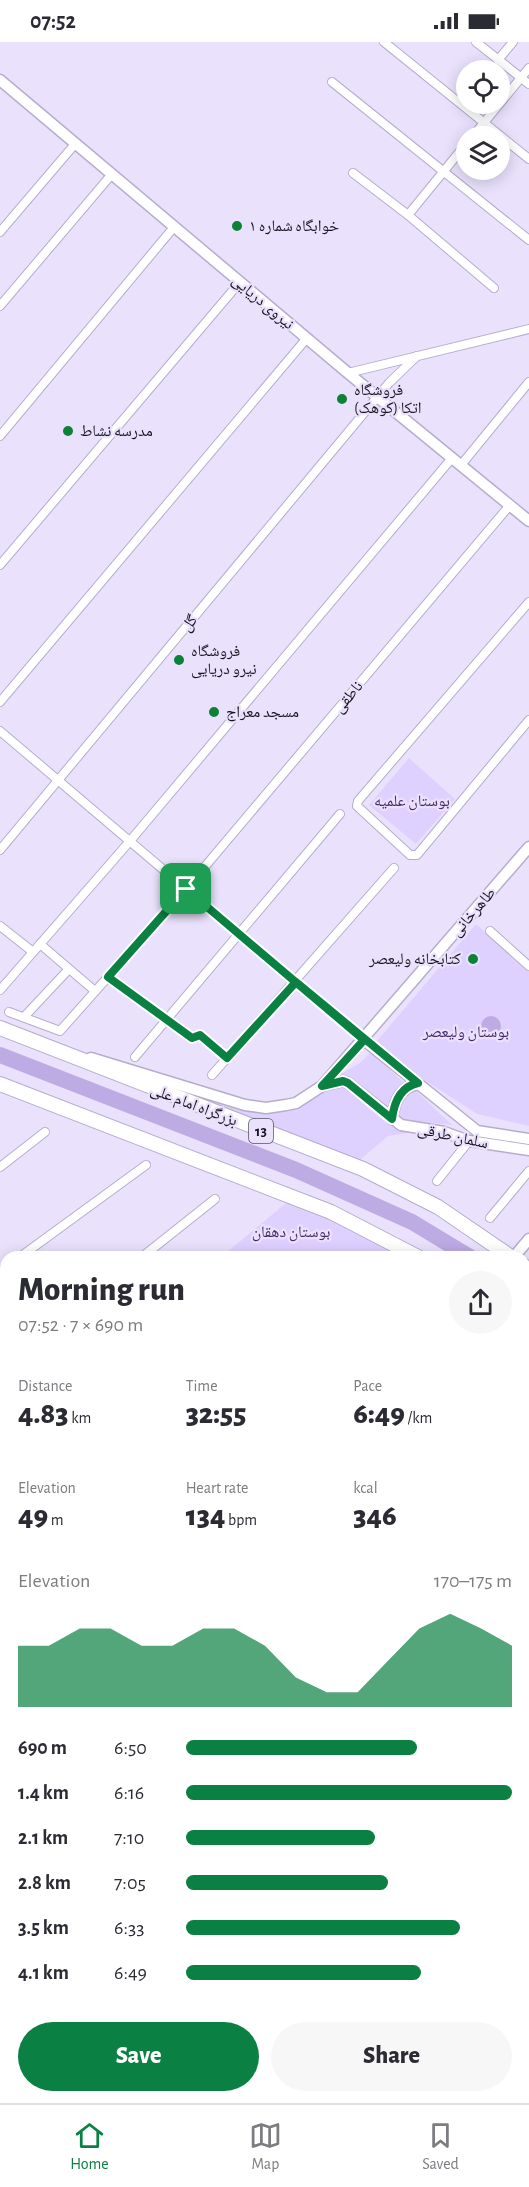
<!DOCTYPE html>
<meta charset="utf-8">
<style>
:root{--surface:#fff;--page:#f7f7f7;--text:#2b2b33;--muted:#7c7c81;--line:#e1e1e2;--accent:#0b8043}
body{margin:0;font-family:"Alegreya Sans","Noto Naskh Arabic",sans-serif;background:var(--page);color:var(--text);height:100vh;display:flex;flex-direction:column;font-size:22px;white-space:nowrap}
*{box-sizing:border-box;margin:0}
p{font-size:20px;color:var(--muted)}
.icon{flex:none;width:33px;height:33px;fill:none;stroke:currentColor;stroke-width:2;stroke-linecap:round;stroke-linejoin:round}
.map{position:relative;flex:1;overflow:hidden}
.drawer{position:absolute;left:0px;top:1209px;width:530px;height:852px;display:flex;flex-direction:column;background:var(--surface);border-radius:18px 18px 0 0;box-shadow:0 3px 15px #0003}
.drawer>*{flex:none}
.fabs{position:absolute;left:456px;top:18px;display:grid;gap:12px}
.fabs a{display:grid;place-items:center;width:54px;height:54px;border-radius:50%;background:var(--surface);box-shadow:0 3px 15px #0003;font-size:30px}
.pin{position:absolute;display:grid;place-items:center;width:51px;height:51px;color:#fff;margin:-26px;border-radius:12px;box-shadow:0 3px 9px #0006}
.round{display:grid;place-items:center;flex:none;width:63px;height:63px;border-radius:32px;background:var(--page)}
.headline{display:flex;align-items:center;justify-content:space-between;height:102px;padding:0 18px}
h1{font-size:33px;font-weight:800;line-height:45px}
.stats{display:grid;grid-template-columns:repeat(3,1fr);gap:9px;height:102px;padding:6px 18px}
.stats div{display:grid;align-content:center}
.stats b{font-size:30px;font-weight:800}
.stats small{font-size:16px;font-weight:400}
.stats p{font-size:16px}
.chart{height:168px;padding:12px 18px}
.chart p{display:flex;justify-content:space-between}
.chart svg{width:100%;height:108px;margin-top:6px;fill:var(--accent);opacity:.7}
.primary-button{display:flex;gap:12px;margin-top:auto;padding:12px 18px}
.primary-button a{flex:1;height:69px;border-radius:36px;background:var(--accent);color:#fff;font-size:24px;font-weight:800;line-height:69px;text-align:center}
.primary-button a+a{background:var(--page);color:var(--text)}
ul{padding:0 18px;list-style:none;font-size:20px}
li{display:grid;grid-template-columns:96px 72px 1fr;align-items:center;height:45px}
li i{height:15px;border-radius:8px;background:var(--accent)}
.status{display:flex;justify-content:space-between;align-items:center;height:42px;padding:0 30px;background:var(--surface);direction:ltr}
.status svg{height:16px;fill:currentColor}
.tabs{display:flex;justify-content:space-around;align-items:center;height:84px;border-top:2px solid var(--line);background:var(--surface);font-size:16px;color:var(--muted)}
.tabs a{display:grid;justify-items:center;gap:3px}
.tabs .active{color:var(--accent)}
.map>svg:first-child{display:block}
.green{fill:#dfd1ff}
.water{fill:#bdabe4}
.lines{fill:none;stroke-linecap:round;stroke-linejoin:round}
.river{stroke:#bdabe4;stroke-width:16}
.minor-casing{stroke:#b6accc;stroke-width:10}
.secondary-casing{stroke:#b6accc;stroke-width:13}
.trunk-casing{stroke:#b6accc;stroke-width:16}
.minor{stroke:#fff;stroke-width:8}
.secondary{stroke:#fff;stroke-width:10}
.trunk{stroke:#fff;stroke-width:14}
.route-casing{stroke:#fff;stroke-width:12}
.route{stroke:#0b8043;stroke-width:8}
.poi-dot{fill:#0d8138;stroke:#eae2fd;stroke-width:2}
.labels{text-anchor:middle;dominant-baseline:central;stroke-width:4.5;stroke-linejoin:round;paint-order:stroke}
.shield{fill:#eae2fd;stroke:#575262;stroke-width:1.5}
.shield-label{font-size:15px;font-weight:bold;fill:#181420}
.poi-label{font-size:16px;fill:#181420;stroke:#eae2fd;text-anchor:start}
.street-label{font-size:16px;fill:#181420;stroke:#eae2fd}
.park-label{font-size:16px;fill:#43286a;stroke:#eae2fd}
</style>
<div class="status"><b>07:52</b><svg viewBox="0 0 49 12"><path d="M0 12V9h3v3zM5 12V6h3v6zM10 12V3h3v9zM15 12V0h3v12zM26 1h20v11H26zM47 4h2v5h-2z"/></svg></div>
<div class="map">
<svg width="529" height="2061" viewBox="0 0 529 2061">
<rect width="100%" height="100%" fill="#eae2fd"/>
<g class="green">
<polygon points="409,716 455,757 416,802 369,763"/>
<polygon points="476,882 529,928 529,1084 477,1072 417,1033 377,999"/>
<polygon points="371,1010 403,1040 386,1066 332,1037 360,1021"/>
<path d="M 144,1037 C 184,1050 245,1078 287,1069 C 309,1065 323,1046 345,1042 L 394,1085 L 414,1090 L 388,1094 L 360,1118 Z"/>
<path d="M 416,1049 L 452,1083 L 406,1079 L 399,1076 C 399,1063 405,1055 416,1049 Z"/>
<polygon points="286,1161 345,1183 405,1215 221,1215"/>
<polygon points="524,1292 529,1295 529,1332 524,1341"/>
</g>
<circle class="water" cx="491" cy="984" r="10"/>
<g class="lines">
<g class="river">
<polyline points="0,1013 296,1128 412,1180 470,1215"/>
<polyline points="524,1248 529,1251"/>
</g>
<g class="minor-casing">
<g id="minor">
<polyline points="384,0 529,117"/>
<polyline points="476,0 529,42"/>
<polyline points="498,18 513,0"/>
<polyline points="332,40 529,198"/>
<polyline points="473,94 529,26"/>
<polyline points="353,131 408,173 494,246"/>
<polyline points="408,173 466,102"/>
<polyline points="0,190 75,102"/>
<polyline points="0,264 112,132"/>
<polyline points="348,331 529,287"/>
<polyline points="0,394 174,185"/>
<polyline points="461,423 529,340"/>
<polyline points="0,523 240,240"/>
<polyline points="529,560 358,759 357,764 410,813 417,813 529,678"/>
<polyline points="0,660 307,296"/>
<polyline points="0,689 364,998"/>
<polyline points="0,808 389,341 417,314"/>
<polyline points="0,884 33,910"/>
<polyline points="490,889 529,924"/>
<polyline points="40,902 95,949"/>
<polyline points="108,935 192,996 200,993 227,1016"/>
<polyline points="0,948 130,799 452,416"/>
<polyline points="9,970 60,989 186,847 510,463"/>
<polyline points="24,975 69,927"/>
<polyline points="135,1015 340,772"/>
<polyline points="212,1033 394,826"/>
<polyline points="0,1125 45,1090"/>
<polyline points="437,1139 469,1099"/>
<polyline points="490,1176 529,1129"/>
<polyline points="20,1215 146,1123"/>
<polyline points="142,1215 215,1157"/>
<polyline points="0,1230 6,1226"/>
<polyline points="0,1326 6,1321"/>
<polyline points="529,1383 524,1389 529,1392"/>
<polyline points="0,1420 6,1416"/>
<polyline points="524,1502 529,1497"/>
<polyline points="0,1533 6,1527"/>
<polyline points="524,1555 529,1549"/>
<polyline points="0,1573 6,1581"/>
<polyline points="524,1578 529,1583"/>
<polyline points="0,1652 6,1647"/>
<polyline points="0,1754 6,1749"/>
<polyline points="524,1757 529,1752"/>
<polyline points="0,1795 6,1802"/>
<polyline points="524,1883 529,1878"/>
<polyline points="0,1960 6,1954"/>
<polyline points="226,2055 231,2061"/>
<polyline points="406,2055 411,2061"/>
</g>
</g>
<g class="secondary-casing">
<g id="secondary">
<polyline points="0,38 348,331 529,479"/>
<polyline points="364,998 477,1089 529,1097"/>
<polyline points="91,1016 245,1063 266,1066 286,1063 296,1061 322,1044 529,805"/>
<polyline points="322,1044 343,1039 348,1041 401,1083 444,1090 469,1099 529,1108"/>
<path d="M 392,1077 C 394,1060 400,1045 418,1042"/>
<polyline points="514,1215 529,1197"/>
<polyline points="524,1863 529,1869"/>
<polyline points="167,2061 174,2055"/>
<polyline points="193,2061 200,2055"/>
</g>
</g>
<g class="trunk-casing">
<g id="trunk">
<polyline points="0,986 363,1127 438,1165 511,1215"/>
<polyline points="0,1042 331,1170 418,1215"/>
<polyline points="524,1224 529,1228"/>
<polyline points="524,1282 529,1286"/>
<polyline points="524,1993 529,1987"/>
<polyline points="524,2038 529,2032"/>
<polyline points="457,2061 463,2055"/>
<polyline points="501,2061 507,2055"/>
</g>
</g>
<use href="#minor" class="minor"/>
<use href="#secondary" class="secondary"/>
<use href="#trunk" class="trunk"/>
</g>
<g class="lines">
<g class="route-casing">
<path id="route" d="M 186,847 L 364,998 L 322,1044 L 343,1039 L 348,1041 L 392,1077 C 394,1060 400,1045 418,1041 L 296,940 L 227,1016 L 200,993 L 192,996 L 108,935 L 186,847"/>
</g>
<use href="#route" class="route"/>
</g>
<g class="poi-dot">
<circle cx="237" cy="184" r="6"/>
<circle cx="342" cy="357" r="6"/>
<circle cx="68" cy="389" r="6"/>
<circle cx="179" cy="618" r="6"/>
<circle cx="214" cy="670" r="6"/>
<circle cx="473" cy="917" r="6"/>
</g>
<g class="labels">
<rect class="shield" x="249" y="1077" width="24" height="24" rx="4.5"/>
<g class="shield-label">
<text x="261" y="1089">13</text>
</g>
<g class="poi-label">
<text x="249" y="184">خوابگاه شماره ۱</text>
<text x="354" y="348">فروشگاه<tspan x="354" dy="18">اتکا (کوهک)</tspan></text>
<text x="80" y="389">مدرسه نشاط</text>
<text x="191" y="609">فروشگاه<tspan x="191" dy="18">نیرو دریایی</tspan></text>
<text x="226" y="670">مسجد معراج</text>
<text x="461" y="917" text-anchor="end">کتابخانه ولیعصر</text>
</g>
<g class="street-label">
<text transform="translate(263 260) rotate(40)">نیروی دریایی</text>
<text transform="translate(189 581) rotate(-50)">گل</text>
<text transform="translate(348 655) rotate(-50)">ناطقی</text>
<text transform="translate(473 870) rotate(-49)">طاهرخانی</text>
<text transform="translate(194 1063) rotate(21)">بزرگراه امام علی</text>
<text transform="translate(453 1094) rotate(12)">سلمان طرقی</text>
</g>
<g class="park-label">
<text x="412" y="759">بوستان علمیه</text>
<text x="466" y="990">بوستان ولیعصر</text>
<text x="291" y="1190">بوستان دهقان</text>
</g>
</g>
</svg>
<div class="fabs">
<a><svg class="icon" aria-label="locate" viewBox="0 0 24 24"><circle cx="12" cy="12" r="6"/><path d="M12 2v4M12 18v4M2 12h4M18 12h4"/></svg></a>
<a><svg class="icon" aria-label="layers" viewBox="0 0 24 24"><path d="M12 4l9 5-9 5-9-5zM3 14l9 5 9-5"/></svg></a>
</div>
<div class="pin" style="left:186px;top:847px;background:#1e9e55"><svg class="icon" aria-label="arrive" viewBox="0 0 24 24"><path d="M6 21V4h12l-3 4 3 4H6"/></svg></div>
<section class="drawer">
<div class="headline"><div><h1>Morning run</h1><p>07:52 · 7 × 690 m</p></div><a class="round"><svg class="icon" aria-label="share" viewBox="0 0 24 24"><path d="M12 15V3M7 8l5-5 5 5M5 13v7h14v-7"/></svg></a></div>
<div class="stats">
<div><p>Distance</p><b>4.83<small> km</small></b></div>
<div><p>Time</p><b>32:55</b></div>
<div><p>Pace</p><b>6:49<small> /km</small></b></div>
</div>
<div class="stats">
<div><p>Elevation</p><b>49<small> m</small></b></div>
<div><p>Heart rate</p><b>134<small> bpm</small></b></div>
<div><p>kcal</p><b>346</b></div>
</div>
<div class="chart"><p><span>Elevation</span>170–175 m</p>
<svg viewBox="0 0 160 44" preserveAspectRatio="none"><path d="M0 44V19L10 19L20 12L30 12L40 19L50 19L60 12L70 12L80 19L90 32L100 38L110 38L120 25L130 12L140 6L150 12L160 19V44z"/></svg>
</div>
<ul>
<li><b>690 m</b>6:50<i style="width:71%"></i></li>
<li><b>1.4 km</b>6:16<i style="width:100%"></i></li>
<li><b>2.1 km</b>7:10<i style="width:58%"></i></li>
<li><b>2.8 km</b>7:05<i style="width:62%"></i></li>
<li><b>3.5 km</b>6:33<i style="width:84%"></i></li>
<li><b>4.1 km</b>6:49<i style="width:72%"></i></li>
</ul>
<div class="primary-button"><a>Save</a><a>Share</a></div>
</section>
</div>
<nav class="tabs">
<a class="active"><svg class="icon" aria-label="home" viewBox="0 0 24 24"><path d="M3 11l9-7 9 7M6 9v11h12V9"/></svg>Home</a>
<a><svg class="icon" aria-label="map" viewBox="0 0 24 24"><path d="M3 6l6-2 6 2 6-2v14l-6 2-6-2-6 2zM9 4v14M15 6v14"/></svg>Map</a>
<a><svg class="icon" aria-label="saved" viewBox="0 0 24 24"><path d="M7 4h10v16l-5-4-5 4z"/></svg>Saved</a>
</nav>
